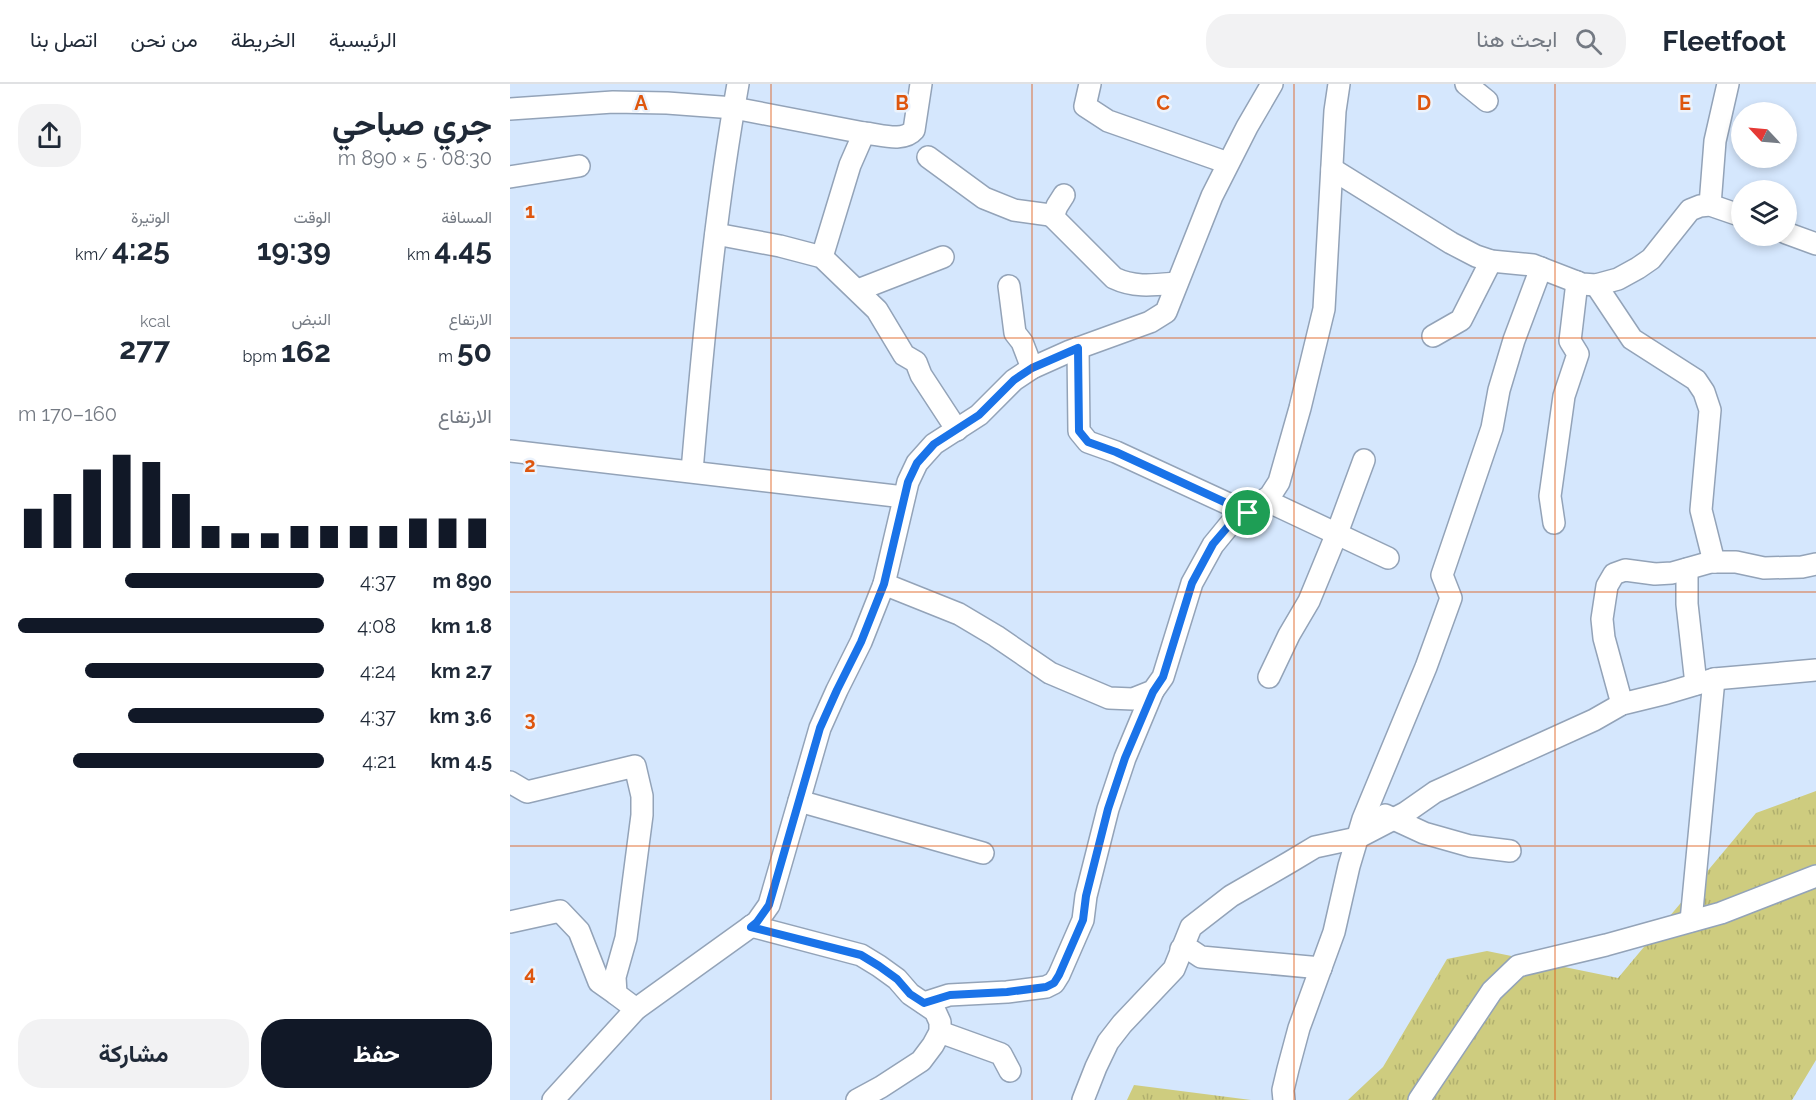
<!DOCTYPE html>
<html lang="ar">
<meta charset="utf-8">
<style>
:root{--surface:#fff;--page:#f2f2f3;--text:#1f2937;--muted:#747a83;--line:#e0e1e3;--accent:#111827}
body{margin:0;font-family:Raleway,Vazirmatn,sans-serif;background:var(--page);color:var(--text);direction:rtl;height:100vh;display:flex;flex-direction:column;font-size:22px;white-space:nowrap}
*{box-sizing:border-box;margin:0}
p{font-size:20px;color:var(--muted)}
.icon{flex:none;width:33px;height:33px;fill:none;stroke:currentColor;stroke-width:2;stroke-linecap:round;stroke-linejoin:round}
.map{position:relative;flex:1;overflow:hidden;direction:ltr}
.panel{display:flex;flex-direction:column;background:var(--surface);width:510px}
.panel>*{flex:none}
.needle{width:39px;rotate:296deg}
.fabs{position:absolute;left:1221px;top:18px;display:grid;gap:12px}
.fabs a{display:grid;place-items:center;width:66px;height:66px;border-radius:50%;background:var(--surface);box-shadow:0 3px 9px #0003;font-size:30px}
.pin{position:absolute;display:grid;place-items:center;width:51px;height:51px;color:#fff;margin:-26px;border:3px solid #fff;border-radius:50%;box-shadow:0 2px 6px #0007}
.round{display:grid;place-items:center;flex:none;width:63px;height:63px;border-radius:24px;background:var(--page)}
.headline{display:flex;align-items:center;justify-content:space-between;height:102px;padding:0 18px}
h1{font-size:33px;font-weight:700;line-height:45px}
.stats{display:grid;grid-template-columns:repeat(3,1fr);gap:9px;height:102px;padding:6px 18px}
.stats div{display:grid;align-content:center}
.stats b{font-size:30px;font-weight:700}
.stats small{font-size:16px;font-weight:400}
.stats p{font-size:16px}
.chart{height:168px;padding:12px 18px}
.chart p{display:flex;justify-content:space-between}
.chart svg{width:100%;height:108px;margin-top:6px;stroke:var(--accent);stroke-width:6}
.cta{display:flex;gap:12px;margin-top:auto;padding:12px 18px}
.cta a{flex:1;height:69px;border-radius:24px;background:var(--accent);color:#fff;font-size:24px;font-weight:700;line-height:69px;text-align:center}
.cta a+a{background:var(--page);color:var(--text)}
ul{padding:0 18px;list-style:none;font-size:20px}
li{display:grid;grid-template-columns:96px 72px 1fr;align-items:center;height:45px}
li i{height:15px;border-radius:8px;background:var(--accent)}
header{display:flex;align-items:center;gap:36px;box-sizing:border-box;height:84px;padding:0 30px;background:var(--surface);border-bottom:2px solid var(--line)}
header strong{font-size:28px}
nav{display:flex;gap:33px;margin-inline-start:auto;font-size:21px}
.search{width:420px;height:54px;background:var(--page);display:flex;align-items:center;gap:15px;box-sizing:border-box;padding:0 21px;border-radius:24px;color:var(--muted);font-size:22px}
main{display:flex;flex:1;min-height:0}
.map>svg:first-child{display:block}
.grass{fill:url(#grass-tufts)}
.lines{fill:none;stroke-linecap:round;stroke-linejoin:round}
.minor-casing{stroke:#93a3b8;stroke-width:24}
.minor{stroke:#fff;stroke-width:21}
.route-casing{stroke:#fff;stroke-width:12}
.route{stroke:#1a73e8;stroke-width:8}
.grid{fill:none;stroke:#de560e;stroke-width:1.5;stroke-opacity:0.55}
.grid-label{font-size:20px;text-anchor:middle;font-weight:bold;fill:#de560e;stroke:#ecf3fc;stroke-width:5;stroke-linejoin:round;paint-order:stroke}
</style>
<header>
<strong>Fleetfoot</strong>
<div class="search"><svg class="icon" aria-label="search" viewBox="0 0 24 24"><circle cx="10" cy="10" r="6"/><path d="M15 15l6 6"/></svg>ابحث هنا</div>
<nav><a>الرئيسية</a><a>الخريطة</a><a>من نحن</a><a>اتصل بنا</a></nav>
</header>
<main>
<div class="map">
<svg width="1306" height="1016" viewBox="0 0 1306 1016">
<defs>
<pattern id="grass-tufts" width="24" height="20" patternUnits="userSpaceOnUse" patternTransform="scale(1.5)"><rect width="24" height="20" fill="#cecc7f"/><path d="M3 7l-1-3M5 7V3M7 7l1-3M15 17l-1-3M17 17v-4M19 17l1-3" fill="none" stroke="#b0af6e"/></pattern>
</defs>
<rect width="100%" height="100%" fill="#d5e7fd"/>
<g class="grass">
<polygon points="1306,707 1306,976 1282,1016 838,1016 873,983 937,875 977,867 1108,894 1246,729"/>
<polygon points="624,1001 741,1016 617,1016"/>
</g>
<g class="lines">
<g class="minor-casing">
<g id="minor">
<polyline points="580,0 575,22 598,37 718,79"/>
<polyline points="956,0 977,17"/>
<polyline points="0,25 103,18 157,19 224,24 354,49"/>
<path d="M 418,73 L 474,114 L 504,126 L 540,131 L 543,133 L 604,194 C 625,204 644,201 667,199"/>
<polyline points="822,85 941,159 966,172 981,177 1023,181 1072,200 1086,201 1108,195 1128,184 1141,175 1180,126 1190,122 1200,121 1232,132"/>
<polyline points="0,93 69,82"/>
<polyline points="1200,121 1205,57 1218,0"/>
<polyline points="543,133 547,122 554,111"/>
<polyline points="1276,149 1306,160"/>
<polyline points="206,150 270,162 312,173 367,226 394,271 406,278 411,291 447,346"/>
<path d="M 312,173 L 340,81 L 354,49 C 369,50 393,59 404,46 L 411,0"/>
<polyline points="1086,201 1122,255 1186,296 1194,308 1200,326 1191,426 1204,478"/>
<polyline points="499,202 505,249 512,258 522,284"/>
<polyline points="348,206 433,173"/>
<polyline points="923,252 951,236 981,177"/>
<polyline points="568,264 569,347 578,358 606,368 738,429"/>
<polyline points="0,367 394,413"/>
<path d="M 182,387 C 193,258 205,128 228,0"/>
<polyline points="755,416 878,474"/>
<polyline points="1044,439 1040,412 1054,312 1068,270 1060,257 1067,198"/>
<polyline points="1177,485 1177,520 1186,600"/>
<polyline points="374,500 449,530 486,552 540,589 599,614 623,615 643,607 653,593 682,499 703,461 721,439 760,412 769,398 790,324 814,225 825,27 829,0"/>
<polyline points="759,593 779,551 799,517 827,449 854,376"/>
<polyline points="1112,620 1094,554 1092,535 1097,502 1104,490 1115,486 1145,490 1162,489 1201,478 1226,478 1254,484 1292,483 1306,480"/>
<polyline points="0,698 17,708 125,682 132,712 132,731 116,854 105,893 106,910 126,925"/>
<polyline points="289,717 473,769"/>
<polyline points="875,731 914,749 960,762 1000,767"/>
<polyline points="1181,837 1204,595"/>
<polyline points="0,838 50,827 69,847 89,898 106,910"/>
<polyline points="241,842 351,871 369,882 387,895 400,910 425,927 430,938 430,948 423,961 411,977 371,1003 347,1016"/>
<polyline points="671,865 682,867 691,873 811,884"/>
<polyline points="414,919 439,911 497,908 536,903 544,899 549,891 573,836 576,812 598,725 615,674 643,607"/>
<polyline points="430,948 491,970 500,987"/>
<polyline points="43,1016 126,925 247,838 259,821 310,644 327,606 351,558 374,500 398,398 407,379 424,360 469,331 504,296 522,284 560,267 640,238 656,228 702,112 737,43 762,0"/>
<polyline points="573,1016 586,983 598,958 612,940 664,885 681,843 721,812 780,778 805,763 847,754 895,729 925,708 1084,636 1112,620 1157,609 1204,595 1306,586"/>
<polyline points="774,1016 773,1006 778,985 789,944 824,848 839,782 853,735 916,583 941,514 932,491 982,344 989,306 1004,256 1031,184"/>
<polyline points="909,1016 982,907 1008,882 1096,861 1211,829 1306,792"/>
</g>
</g>
<use href="#minor" class="minor"/>
</g>
<g class="lines">
<g class="route-casing">
<polygon id="route" points="568,264 569,347 578,358 606,368 738,429 721,439 703,460 682,499 653,593 643,608 615,674 598,725 576,812 573,836 549,891 544,899 536,903 497,908 440,911 414,919 400,910 387,895 369,882 351,871 241,843 247,838 259,821 310,644 327,606 351,558 374,500 398,398 407,379 424,360 469,331 504,296 522,284"/>
</g>
<use href="#route" class="route"/>
</g>
<path class="grid" d="M 261,0 L 261,1016M 522,0 L 522,1016M 784,0 L 784,1016M 1045,0 L 1045,1016M 0,254 L 1306,254M 0,508 L 1306,508M 0,762 L 1306,762"/>
<g class="grid-label">
<text x="131" y="26">A</text>
<text x="392" y="26">B</text>
<text x="653" y="26">C</text>
<text x="914" y="26">D</text>
<text x="1175" y="26">E</text>
<text x="20" y="134">1</text>
<text x="20" y="388">2</text>
<text x="20" y="642">3</text>
<text x="20" y="896">4</text>
</g>
</svg>
<div class="fabs">
<a><svg class="needle" viewBox="-14 -14 28 28"><path d="M0-13l5 13h-10z" fill="#e53935"/><path d="M0 13l5-13h-10z" fill="#747a83"/></svg></a>
<a><svg class="icon" aria-label="layers" viewBox="0 0 24 24"><path d="M12 4l9 5-9 5-9-5zM3 14l9 5 9-5"/></svg></a>
</div>
<div class="pin" style="left:738px;top:429px;background:#1e9e55"><svg class="icon" aria-label="arrive" viewBox="0 0 24 24"><path d="M6 21V4h12l-3 4 3 4H6"/></svg></div>
</div>
<section class="panel">
<div class="headline"><div><h1>جري صباحي</h1><p>08:30 · 5 × 890 m</p></div><a class="round"><svg class="icon" aria-label="share" viewBox="0 0 24 24"><path d="M12 15V3M7 8l5-5 5 5M5 13v7h14v-7"/></svg></a></div>
<div class="stats">
<div><p>المسافة</p><b>4.45<small> km</small></b></div>
<div><p>الوقت</p><b>19:39</b></div>
<div><p>الوتيرة</p><b>4:25<small> /km</small></b></div>
</div>
<div class="stats">
<div><p>الارتفاع</p><b>50<small> m</small></b></div>
<div><p>النبض</p><b>162<small> bpm</small></b></div>
<div><p>kcal</p><b>277</b></div>
</div>
<div class="chart"><p><span>الارتفاع</span>160–170 m</p>
<svg viewBox="0 0 160 44" preserveAspectRatio="none"><path d="M5 44V28M15 44V22M25 44V12M35 44V6M45 44V9M55 44V22M65 44V35M75 44V38M85 44V38M95 44V35M105 44V35M115 44V35M125 44V35M135 44V32M145 44V32M155 44V32"/></svg>
</div>
<ul>
<li><b>890 m</b>4:37<i style="width:65%"></i></li>
<li><b>1.8 km</b>4:08<i style="width:100%"></i></li>
<li><b>2.7 km</b>4:24<i style="width:78%"></i></li>
<li><b>3.6 km</b>4:37<i style="width:64%"></i></li>
<li><b>4.5 km</b>4:21<i style="width:82%"></i></li>
</ul>
<div class="cta"><a>حفظ</a><a>مشاركة</a></div>
</section>
</main>
